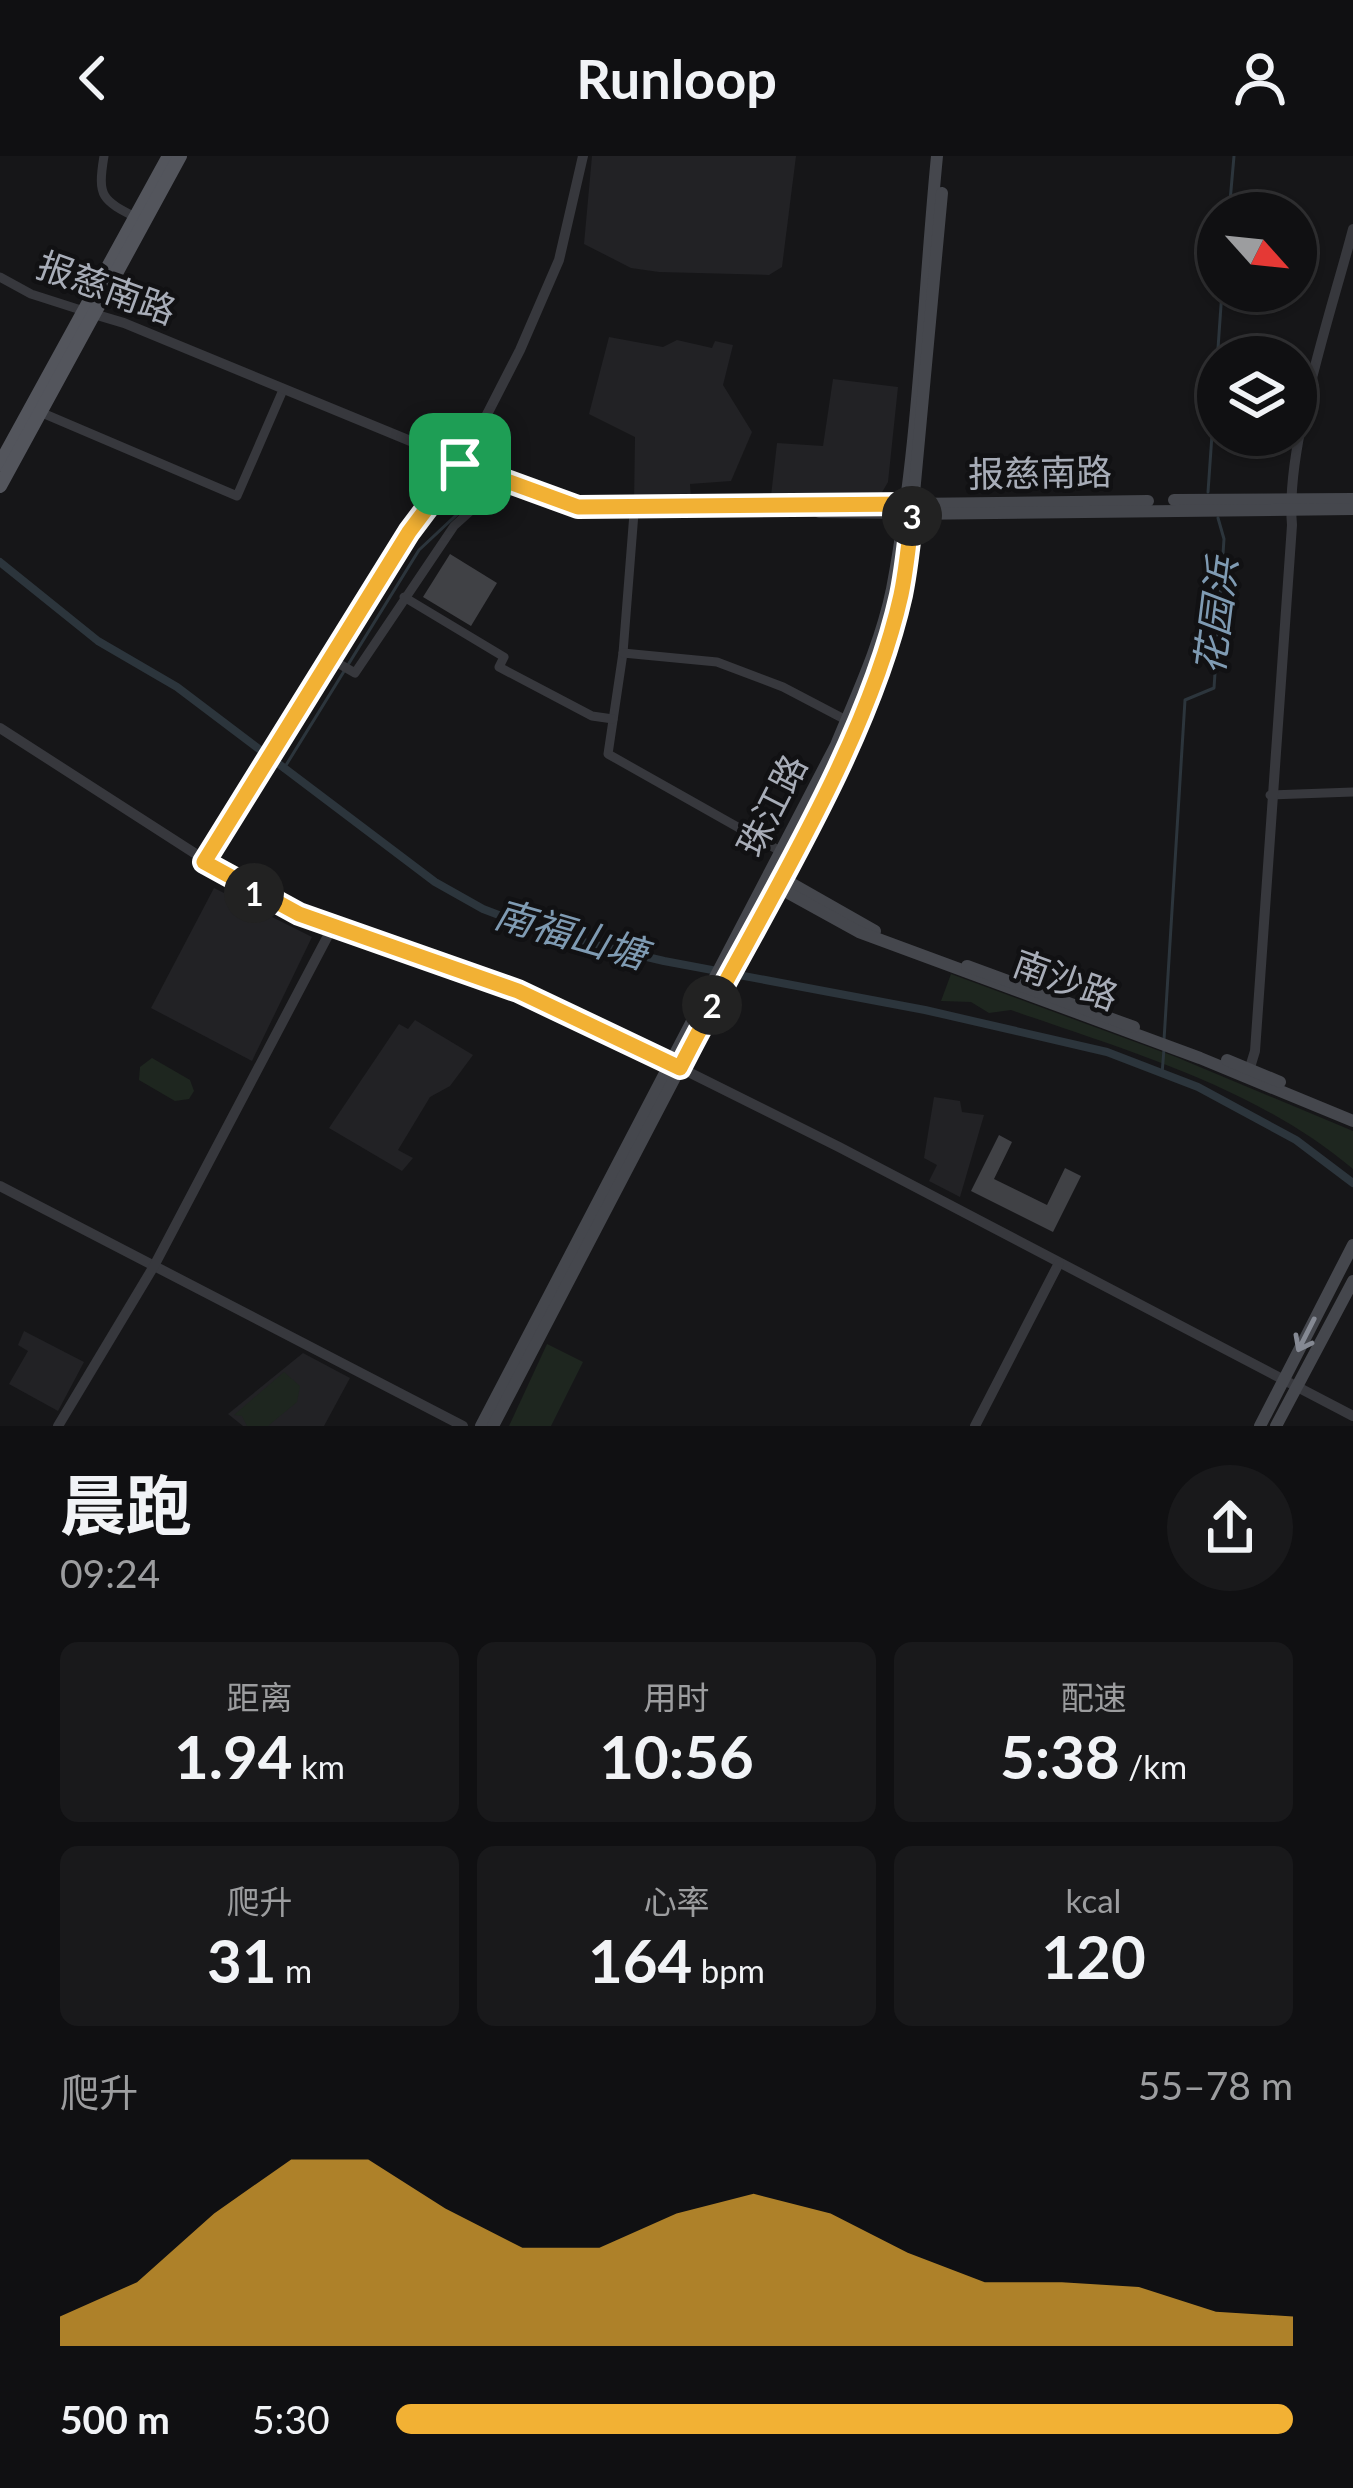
<!DOCTYPE html>
<html lang="zh">
<meta charset="utf-8">
<style>
:root{--surface:#101012;--page:#19191b;--text:#f1f3f6;--muted:#9c9d9f;--line:#303032;--accent:#f2b134}
body{margin:0;font-family:Lato,"Noto Sans SC",sans-serif;background:var(--page);color:var(--text);height:100vh;display:flex;flex-direction:column;font-size:45px;white-space:nowrap}
*{box-sizing:border-box;margin:0}
p{font-size:39px;color:var(--muted)}
.icon{flex:none;width:66px;height:66px;fill:none;stroke:currentColor;stroke-width:2;stroke-linecap:round;stroke-linejoin:round}
.map{position:relative;height:1270px;overflow:hidden}
.drawer{display:flex;flex-direction:column;background:var(--surface);flex:1}
.drawer>*{flex:none}
.needle{width:78px;rotate:117deg}
.buttons{position:absolute;left:1197px;top:36px;display:grid;gap:24px}
.buttons a{display:grid;place-items:center;width:120px;height:120px;border-radius:50%;background:var(--surface);box-shadow:0 3px 9px #0004,0 0 0 3px var(--line);font-size:60px}
.pin{position:absolute;display:grid;place-items:center;width:102px;height:102px;color:#fff;margin:-51px;border-radius:24px;box-shadow:0 6px 18px #0006}
.km{position:absolute;width:60px;height:60px;margin:-30px;border-radius:50%;background:#222;color:#fff;font-size:33px;line-height:60px;text-align:center}
.round{display:grid;place-items:center;flex:none;width:126px;height:126px;border-radius:63px;background:var(--page)}
.head{display:flex;align-items:center;justify-content:space-between;height:204px;padding:0 60px}
h1{font-size:66px;font-weight:700;line-height:90px}
.stats{display:grid;grid-template-columns:repeat(3,1fr);gap:18px;height:204px;padding:12px 60px}
.stats div{display:grid;align-content:center;border-radius:18px;background:var(--page);text-align:center}
.stats b{font-size:60px;font-weight:700}
.stats small{font-size:33px;font-weight:400}
.stats p{font-size:33px}
.chart{height:336px;padding:24px 60px}
.chart p{display:flex;justify-content:space-between}
.chart svg{width:100%;height:216px;margin-top:12px;fill:var(--accent);opacity:.7}
ul{padding:0 60px;list-style:none;font-size:39px}
li{display:grid;grid-template-columns:192px 144px 1fr;align-items:center;height:90px}
li i{height:30px;border-radius:15px;background:var(--accent)}
header{display:flex;justify-content:space-between;align-items:center;height:156px;padding:0 60px;background:var(--surface);font-size:54px;font-weight:700}
.map>svg:first-child{display:block}
.built{fill:#222225}
.green{fill:#1e261f}
.lines{fill:none;stroke-linecap:round;stroke-linejoin:round}
.stream{stroke:#2c353c;stroke-width:3}
.canal{stroke:#2c353c;stroke-width:8}
.building{fill:#404145}
.minor{stroke:#37383d;stroke-width:9}
.tertiary{stroke:#37383d;stroke-width:10}
.secondary{stroke:#45474d;stroke-width:12}
.primary{stroke:#53555c;stroke-width:14}
.oneway{stroke:#858993}
.route-casing{stroke:#fff;stroke-width:24}
.route{stroke:#f2b134;stroke-width:15}
.labels{text-anchor:middle;dominant-baseline:central;stroke-width:9;stroke-linejoin:round;paint-order:stroke}
.street-label{font-size:36px;fill:#a8adb8;stroke:#111113}
.water-label{font-size:39px;font-style:italic;fill:#7f9bb3;stroke:#111113}
</style>
<header><svg class="icon" aria-label="back" viewBox="0 0 24 24"><path d="M15 5l-7 7 7 7"/></svg>Runloop<svg class="icon" aria-label="person" viewBox="0 0 24 24"><circle cx="12" cy="8" r="4"/><path d="M4 21q1-7 8-7t8 7"/></svg></header>
<div class="map">
<svg width="1353" height="1270" viewBox="0 0 1353 1270">
<rect width="100%" height="100%" fill="#161618"/>
<g class="built">
<polygon points="592,0 796,0 782,111 769,119 659,116 631,112 584,88"/>
<polygon points="609,181 663,191 677,184 712,192 715,185 733,189 723,229 752,276 731,325 690,328 691,344 634,347 635,281 589,258"/>
<polygon points="833,223 898,231 888,326 881,338 870,342 771,340 777,287 823,290"/>
<polygon points="214,732 312,781 252,905 151,852"/>
<polygon points="415,864 473,899 450,930 430,941 398,994 413,1002 402,1015 329,972 399,868 408,873"/>
<polygon points="934,941 960,945 962,956 984,959 960,1041 929,1025 937,1009 924,1002"/>
<polygon points="24,1175 84,1206 58,1255 9,1228 28,1195 18,1189"/>
<polygon points="303,1197 350,1222 324,1270 243,1270 228,1258"/>
</g>
<g class="green">
<path d="M 951,818 L 1176,901 L 1353,975 L 1353,1013 C 1255,931 1131,896 1011,854 L 989,857 L 971,846 L 941,845 Z"/>
<polygon points="152,902 190,924 194,935 189,943 175,945 139,924 140,911"/>
<polygon points="547,1188 583,1206 551,1270 509,1270"/>
<polygon points="284,1216 300,1230 297,1246 268,1270 247,1270 242,1260 234,1259"/>
</g>
<g class="lines">
<g class="stream">
<polyline points="1229,57 1234,0"/>
<polyline points="1208,336 1222,135"/>
<polyline points="283,614 419,394 483,334"/>
<polyline points="1164,884 1185,544 1214,532 1224,383 1218,362"/>
<polyline points="1162,918 1164,893"/>
</g>
<polyline class="canal" points="0,406 98,485 177,531 435,726 483,753 549,778 664,805 925,854 1107,896 1198,931 1296,984 1353,1027"/>
</g>
<g class="building">
<polygon points="450,398 497,427 471,470 423,441"/>
<polygon points="999,979 1012,986 994,1023 1047,1049 1065,1012 1081,1020 1053,1076 971,1035"/>
</g>
<g class="lines">
<g class="minor">
<path d="M 104,0 C 97,42 102,44 139,63"/>
<polyline points="0,121 31,138 84,155"/>
<polyline points="40,256 237,340 283,234"/>
<polyline points="634,357 623,497 608,598 780,695"/>
<polyline points="404,441 504,501 499,511 592,560 613,563"/>
<polyline points="623,497 717,506 783,531 846,564"/>
<polyline points="329,502 355,517 454,370 498,330"/>
<polyline points="1270,639 1353,636"/>
</g>
<g class="tertiary">
<polyline points="87,156 124,167 561,347 680,353 904,347"/>
<polyline points="819,357 903,358"/>
<polyline points="0,572 272,747 572,858 839,991 1353,1260"/>
<polyline points="204,706 329,502 479,274 520,194 559,104 583,0"/>
<path d="M 1248,918 L 1255,895 L 1292,369 C 1285,290 1332,154 1353,73"/>
<polyline points="0,1030 463,1270"/>
<polyline points="58,1270 154,1110 332,772"/>
<polyline points="975,1270 1059,1107"/>
</g>
<g class="secondary">
<polyline points="1174,344 1353,343"/>
<polyline points="910,348 1148,345"/>
<polyline points="904,358 1353,353"/>
<polyline points="773,717 875,775"/>
<polyline points="772,728 859,776 1200,902 1353,965"/>
<polyline points="967,810 1134,871"/>
<polyline points="1227,904 1280,926"/>
<path d="M 481,1270 L 836,589 C 857,538 881,487 892,433 C 919,291 923,143 937,0"/>
<polyline points="493,1270 775,730 879,513 901,438 912,359 942,37"/>
<polyline points="1260,1270 1353,1089"/>
<polyline points="1276,1270 1353,1125"/>
</g>
<g class="primary">
<polyline points="0,308 169,0"/>
<polyline points="0,330 180,0"/>
</g>
</g>
<defs><path id="oneway-shaft" d="M-6 0H5M1.5-3L5.5 0L1.5 3" fill="none" stroke-width="1.6" stroke-linecap="round" stroke-linejoin="round" transform="scale(3)"/></defs>
<use class="oneway" href="#oneway-shaft" transform="translate(1306 1179) rotate(117)"/>
<g class="lines">
<g class="route-casing">
<path id="route" d="M 460,308 L 578,351 L 913,348 C 910,378 907,410 901,439 C 866,596 753,767 680,912 L 518,835 L 299,758 L 204,706 L 409,376 Z"/>
</g>
<use href="#route" class="route"/>
</g>
<g class="labels">
<g class="street-label">
<text transform="translate(107 131) rotate(20)">报慈南路</text>
<text transform="translate(1040 316) rotate(-1)">报慈南路</text>
<text transform="translate(771 649) rotate(-63)">珠江路</text>
<text transform="translate(1066 823) rotate(20)">南沙路</text>
</g>
<g class="water-label">
<text transform="translate(1215 460) rotate(-83)">花园浜</text>
<text transform="translate(571 777) rotate(16)">南福山塘</text>
</g>
</g>
</svg>
<div class="buttons">
<a><svg class="needle" viewBox="-14 -14 28 28"><path d="M0-13l5 13h-10z" fill="#e53935"/><path d="M0 13l5-13h-10z" fill="#9c9d9f"/></svg></a>
<a><svg class="icon" aria-label="layers" viewBox="0 0 24 24"><path d="M12 4l9 5-9 5-9-5zM3 14l9 5 9-5"/></svg></a>
</div>
<div class="pin" style="left:460px;top:308px;background:#1e9e55"><svg class="icon" aria-label="arrive" viewBox="0 0 24 24"><path d="M6 21V4h12l-3 4 3 4H6"/></svg></div>
<b class="km" style="left:254px;top:737px">1</b>
<b class="km" style="left:712px;top:849px">2</b>
<b class="km" style="left:912px;top:360px">3</b>
</div>
<section class="drawer">
<div class="head"><div><h1>晨跑</h1><p>09:24</p></div><a class="round"><svg class="icon" aria-label="share" viewBox="0 0 24 24"><path d="M12 15V3M7 8l5-5 5 5M5 13v7h14v-7"/></svg></a></div>
<div class="stats">
<div><p>距离</p><b>1.94<small> km</small></b></div>
<div><p>用时</p><b>10:56</b></div>
<div><p>配速</p><b>5:38<small> /km</small></b></div>
</div>
<div class="stats">
<div><p>爬升</p><b>31<small> m</small></b></div>
<div><p>心率</p><b>164<small> bpm</small></b></div>
<div><p>kcal</p><b>120</b></div>
</div>
<div class="chart"><p><span>爬升</span>55–78 m</p>
<svg viewBox="0 0 160 44" preserveAspectRatio="none"><path d="M0 44V38L10 31L20 17L30 6L40 6L50 16L60 24L70 24L80 17L90 13L100 17L110 25L120 31L130 31L140 32L150 37L160 38V44z"/></svg>
</div>
<ul>
<li><b>500 m</b>5:30<i style="width:100%"></i></li>
</ul>
</section>
